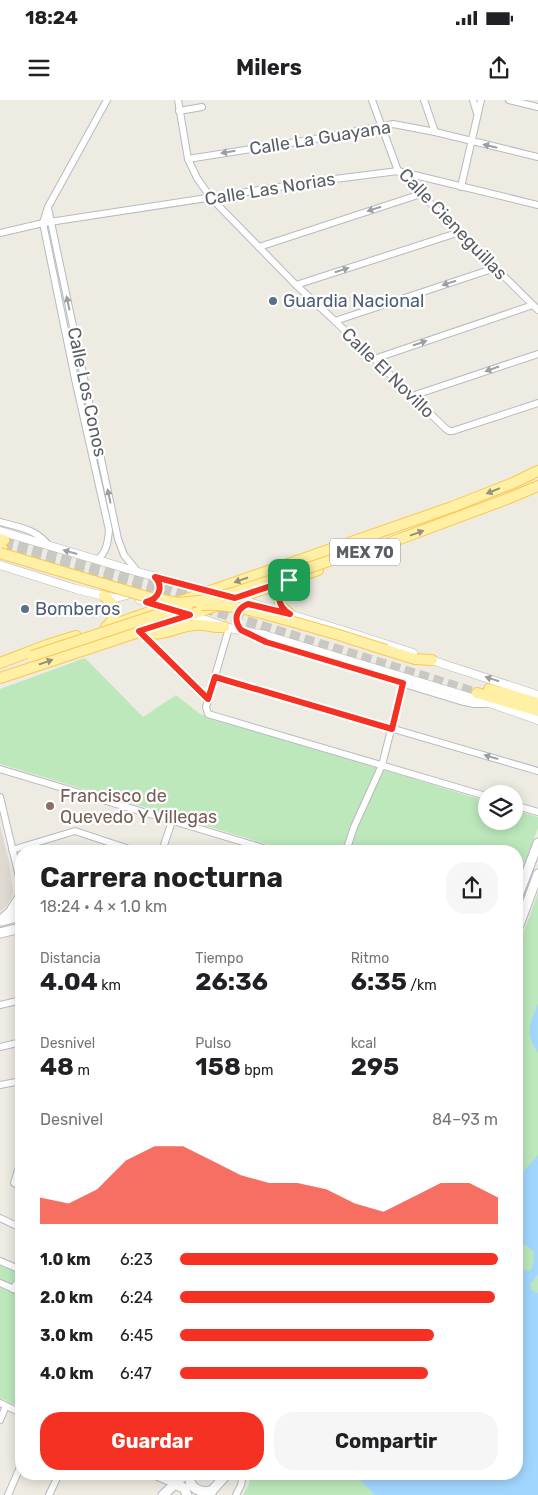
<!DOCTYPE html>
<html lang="es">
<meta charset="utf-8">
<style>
:root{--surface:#fff;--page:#f6f6f6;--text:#202124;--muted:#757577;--accent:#f43122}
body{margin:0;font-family:Rubik,sans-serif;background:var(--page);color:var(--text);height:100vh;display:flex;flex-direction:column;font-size:19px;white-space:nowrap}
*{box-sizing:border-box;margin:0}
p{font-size:16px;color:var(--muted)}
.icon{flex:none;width:28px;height:28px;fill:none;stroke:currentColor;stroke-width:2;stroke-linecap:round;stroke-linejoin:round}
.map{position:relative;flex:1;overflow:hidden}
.panel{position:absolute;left:15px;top:745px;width:508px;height:635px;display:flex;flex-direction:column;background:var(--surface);border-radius:20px;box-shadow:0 2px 12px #0003}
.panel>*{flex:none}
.controls{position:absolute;left:478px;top:685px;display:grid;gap:10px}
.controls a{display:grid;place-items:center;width:45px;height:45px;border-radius:50%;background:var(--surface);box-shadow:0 2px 12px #0003;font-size:25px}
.pin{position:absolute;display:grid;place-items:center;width:42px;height:42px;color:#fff;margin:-21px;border-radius:10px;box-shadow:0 2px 8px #0006}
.round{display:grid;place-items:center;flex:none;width:52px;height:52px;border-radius:20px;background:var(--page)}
.overview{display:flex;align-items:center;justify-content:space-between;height:85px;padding:0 25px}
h1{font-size:28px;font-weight:700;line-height:38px}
.figures{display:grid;grid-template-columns:repeat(3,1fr);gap:8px;height:85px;padding:5px 25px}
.figures div{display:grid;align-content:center}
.figures b{font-size:25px;font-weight:700}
.figures small{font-size:14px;font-weight:400}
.figures p{font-size:14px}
.chart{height:140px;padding:10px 25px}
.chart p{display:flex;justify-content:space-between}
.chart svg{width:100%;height:90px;margin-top:5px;fill:var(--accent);opacity:.7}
.action{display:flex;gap:10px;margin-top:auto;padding:10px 25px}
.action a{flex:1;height:58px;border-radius:20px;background:var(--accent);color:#fff;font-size:20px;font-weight:700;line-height:58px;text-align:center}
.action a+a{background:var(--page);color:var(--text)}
ul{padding:0 25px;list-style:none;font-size:16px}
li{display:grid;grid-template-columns:80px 60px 1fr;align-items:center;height:38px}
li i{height:12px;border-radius:6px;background:var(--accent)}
.status{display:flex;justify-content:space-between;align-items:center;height:35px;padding:0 25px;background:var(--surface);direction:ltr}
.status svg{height:14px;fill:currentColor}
header{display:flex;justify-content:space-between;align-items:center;height:65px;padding:0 25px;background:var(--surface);font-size:22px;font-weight:700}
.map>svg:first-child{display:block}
.education{fill:#dedad1}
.green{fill:#bde8bc}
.water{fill:#a1d7ff}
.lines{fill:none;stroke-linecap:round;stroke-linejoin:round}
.primary-tunnel{stroke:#c9c8c2;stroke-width:10;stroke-dasharray:10 5;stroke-linecap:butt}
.minor-casing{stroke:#b7babf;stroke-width:8}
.tertiary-casing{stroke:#b7babf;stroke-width:9}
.secondary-casing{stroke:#b6b9c0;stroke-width:11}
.primary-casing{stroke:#fac94f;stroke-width:12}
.minor{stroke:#fff;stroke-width:6}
.tertiary{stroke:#fff;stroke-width:8}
.secondary{stroke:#fff;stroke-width:9}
.primary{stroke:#fff0a6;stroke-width:10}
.primary-bridge-casing{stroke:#fac94f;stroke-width:12;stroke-linecap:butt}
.primary-bridge{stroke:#fff0a6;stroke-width:10}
.oneway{fill:#9c9fa2}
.oneway2{fill:#94927b}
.route-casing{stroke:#fff;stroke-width:10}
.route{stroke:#f43122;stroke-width:6}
.service-dot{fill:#5c6f8a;stroke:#fff;stroke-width:2}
.education-dot{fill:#8d6e63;stroke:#fff;stroke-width:2}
.labels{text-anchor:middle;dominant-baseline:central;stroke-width:4.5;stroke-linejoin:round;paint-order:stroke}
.shield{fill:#fff;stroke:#8c8f92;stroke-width:1}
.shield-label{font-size:16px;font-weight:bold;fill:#5a5f64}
.street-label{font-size:18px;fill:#5a5f64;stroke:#fff}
.service-label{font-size:18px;fill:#4e5e75;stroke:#fff;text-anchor:start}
.education-label{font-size:18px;fill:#785e54;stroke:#fff;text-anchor:start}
</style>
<div class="status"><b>18:24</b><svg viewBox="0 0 49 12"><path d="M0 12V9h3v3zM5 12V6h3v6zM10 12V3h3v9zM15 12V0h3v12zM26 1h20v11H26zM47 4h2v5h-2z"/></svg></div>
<header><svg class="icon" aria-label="menu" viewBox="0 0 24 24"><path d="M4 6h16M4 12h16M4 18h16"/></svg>Milers<svg class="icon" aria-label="share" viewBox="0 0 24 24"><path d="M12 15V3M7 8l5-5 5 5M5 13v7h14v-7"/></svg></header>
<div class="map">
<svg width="538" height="1395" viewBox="0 0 538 1395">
<rect width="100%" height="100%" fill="#eeebe2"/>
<polygon class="education" points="0,725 9,762 13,791 11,799 6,807 0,811"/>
<g class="green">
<polygon points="85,558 143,617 176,595 200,614 486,701 486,721 514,721 514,710 538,717 538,728 516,785 516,751 290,751 0,664 0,589"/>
<polygon points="538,793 538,1395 243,1395 249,1384 251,1374 516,1374 516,853"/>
<polygon points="0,1165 21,1174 21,1308 0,1298"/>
</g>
<g class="water">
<path d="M 538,903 L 538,953 C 524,931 530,925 538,903 Z"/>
<polygon points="538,1055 538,1175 530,1184 531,1190 538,1193 538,1395 375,1395 357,1377 359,1374 516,1374 516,1165 527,1171 531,1170 534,1161 534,1152 526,1145 516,1144 516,1099 518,1090 523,1072"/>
</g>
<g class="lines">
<g class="primary-tunnel">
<polyline points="4,440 196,498"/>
<polyline points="2,448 167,497"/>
<polyline points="204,508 477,593"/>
</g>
<g class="minor-casing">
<g id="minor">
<polyline points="178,0 188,59 197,78 211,98 296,185 335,221 445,328 449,331 453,331 538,303"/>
<polyline points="372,0 398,71 538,210"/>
<polyline points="424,0 435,32"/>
<polyline points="473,0 477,13"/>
<polyline points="509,0 538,7"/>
<polyline points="179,11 202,7"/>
<polyline points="188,59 315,39 393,24 435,32 538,57"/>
<polyline points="461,87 481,0"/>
<polyline points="48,108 118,439 124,455 138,472"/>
<polyline points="0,133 43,123 319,81 398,71 538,105"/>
<polyline points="259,147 421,94"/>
<polyline points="296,185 460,132"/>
<polyline points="335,221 495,168"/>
<polyline points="374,259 533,205"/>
<polyline points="412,296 538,254"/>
<path d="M 0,422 C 18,427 37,429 49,446"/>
<path d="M 97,460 C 107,452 108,441 109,430 L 75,279 L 43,123 L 48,107 L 107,0"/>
<polyline points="229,528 206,607 208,614 486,696"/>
<polyline points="139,531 209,599"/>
<polyline points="251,534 266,542 460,601 474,604 485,604"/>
<polyline points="215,577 538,671"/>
<polyline points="0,669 273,751"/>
<polyline points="0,697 21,785"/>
<polyline points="514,705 538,712"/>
<polyline points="12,750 75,731 135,751"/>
<polyline points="162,751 172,721"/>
<polyline points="346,751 354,727 382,665 403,583"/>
<polyline points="0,905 21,900"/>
<polyline points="0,947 21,942"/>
<polyline points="0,985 21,981"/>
<polyline points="21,1061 14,1083 21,1087"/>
<polyline points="0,1118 21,1128"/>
<polyline points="0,1161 21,1170"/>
<polyline points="0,1183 21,1192"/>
<polyline points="13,1189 21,1177"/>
<polyline points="0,1303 21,1313"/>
<polyline points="0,1320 6,1306"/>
<polyline points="151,1374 174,1384"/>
<polyline points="8,1395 21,1365"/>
<polyline points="49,1395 59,1374"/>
<polyline points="236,1395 241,1385 243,1374"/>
</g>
</g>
<g class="tertiary-casing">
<g id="tertiary">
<polyline points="0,431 138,472 209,491"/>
<polyline points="0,465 76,489 108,497 116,498 127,495"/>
<polyline points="235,498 345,531 413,553"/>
<polyline points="140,500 165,508"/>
<path d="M 153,500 C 161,494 162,485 155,477"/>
<polyline points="188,514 229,528 265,535 489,603 538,620"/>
<path d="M 241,530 C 234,522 235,514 243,506"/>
<polyline points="428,559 538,595"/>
</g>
</g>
<g class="secondary-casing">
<g id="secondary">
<polyline points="516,801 538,743"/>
<polyline points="0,821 11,811 21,795"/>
<polyline points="2,821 21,816"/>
<polyline points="0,833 21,828"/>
<polyline points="516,833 538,774"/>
<path d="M 190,1374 C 188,1388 199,1393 212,1391"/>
<polyline points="174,1384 184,1388 187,1395"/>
<polyline points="163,1395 186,1374"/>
<polyline points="208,1395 227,1374"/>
</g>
</g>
<g class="primary-casing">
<g id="primary">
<polyline points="0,439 4,440"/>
<polyline points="0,447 2,448"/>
<polyline points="362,453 507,399 538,386"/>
<path d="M 288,481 C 275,490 276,506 290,514"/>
<path d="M 104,496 C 116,504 117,518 106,527"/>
<polyline points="118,523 452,407 513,383 538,371"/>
<path d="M 143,530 C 162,540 177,525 196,525 C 206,524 214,528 224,527"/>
<polyline points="386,550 415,559 432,560"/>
<polyline points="0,563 47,545 76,536"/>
<polyline points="0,578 190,515 318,470"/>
<polyline points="489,589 538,603"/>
<polyline points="477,593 538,611"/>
</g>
</g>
<use href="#minor" class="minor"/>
<use href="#tertiary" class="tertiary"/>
<use href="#secondary" class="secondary"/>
<use href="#primary" class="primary"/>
<g class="primary-bridge-casing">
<g id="primary-bridge">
<polyline points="0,453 147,497 178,503 199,501 233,493 368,448"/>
<path d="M 201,505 C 231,503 258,512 287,520 C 320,529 353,539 386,550"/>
<polyline points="32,556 165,512 187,507"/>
</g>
</g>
<use href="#primary-bridge" class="primary-bridge"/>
</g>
<defs><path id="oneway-solid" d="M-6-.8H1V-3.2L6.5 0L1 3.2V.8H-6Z" transform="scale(1.25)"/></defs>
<g class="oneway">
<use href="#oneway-solid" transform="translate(490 46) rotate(-167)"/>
<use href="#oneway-solid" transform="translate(228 52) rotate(171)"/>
<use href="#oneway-solid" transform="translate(374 109) rotate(162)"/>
<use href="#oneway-solid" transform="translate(342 170) rotate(-18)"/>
<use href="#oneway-solid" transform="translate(449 183) rotate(162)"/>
<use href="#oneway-solid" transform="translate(68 203) rotate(-102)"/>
<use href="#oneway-solid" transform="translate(420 243) rotate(-19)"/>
<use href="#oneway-solid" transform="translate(492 269) rotate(161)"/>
<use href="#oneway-solid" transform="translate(109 396) rotate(-102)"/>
<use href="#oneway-solid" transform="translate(70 452) rotate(-164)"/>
<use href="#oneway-solid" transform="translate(492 579) rotate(-162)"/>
<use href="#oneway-solid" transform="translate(491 657) rotate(-164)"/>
</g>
<g class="oneway2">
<use href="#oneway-solid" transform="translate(493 391) rotate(158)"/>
<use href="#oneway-solid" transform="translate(417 433) rotate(-20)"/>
<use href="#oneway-solid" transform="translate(241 480) rotate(161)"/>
<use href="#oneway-solid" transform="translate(46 562) rotate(-19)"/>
</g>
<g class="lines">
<g class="route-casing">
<path id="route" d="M 155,477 L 235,498 L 289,480 C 275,489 276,506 290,514 L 248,504 C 236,509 233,520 241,530 L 266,542 L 403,583 L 392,629 L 215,577 L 208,599 L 139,531 L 190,515 L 146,502 C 159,499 164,487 155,477 Z"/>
</g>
<use href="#route" class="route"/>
</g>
<g class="service-dot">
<circle cx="273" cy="201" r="5"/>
<circle cx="25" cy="509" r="5"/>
</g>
<circle class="education-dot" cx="50" cy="706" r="5"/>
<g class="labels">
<rect class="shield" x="330" y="438.5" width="70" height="27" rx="4"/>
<g class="shield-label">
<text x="365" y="452">MEX 70</text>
</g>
<g class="street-label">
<text transform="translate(320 38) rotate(-9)">Calle La Guayana</text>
<text transform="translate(270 89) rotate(-9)">Calle Las Norias</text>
<text transform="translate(453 124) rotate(46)">Calle Cieneguillas</text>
<text transform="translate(388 273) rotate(44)">Calle El Novillo</text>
<text transform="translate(87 292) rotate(78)">Calle Los Conos</text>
</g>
<g class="service-label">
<text x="283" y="201">Guardia Nacional</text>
<text x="35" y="509">Bomberos</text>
</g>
<g class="education-label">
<text x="60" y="696">Francisco de<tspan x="60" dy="21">Quevedo Y Villegas</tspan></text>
</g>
</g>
</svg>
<div class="controls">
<a><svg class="icon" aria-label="layers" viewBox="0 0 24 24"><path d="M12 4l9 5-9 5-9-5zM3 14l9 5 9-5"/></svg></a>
</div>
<div class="pin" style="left:289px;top:480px;background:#1e9e55"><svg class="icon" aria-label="arrive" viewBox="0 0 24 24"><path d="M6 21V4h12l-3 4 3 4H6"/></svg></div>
<section class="panel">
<div class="overview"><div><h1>Carrera nocturna</h1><p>18:24 · 4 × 1.0 km</p></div><a class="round"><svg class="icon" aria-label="share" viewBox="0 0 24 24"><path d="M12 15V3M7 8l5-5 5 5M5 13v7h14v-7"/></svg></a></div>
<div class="figures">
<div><p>Distancia</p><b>4.04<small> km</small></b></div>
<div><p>Tiempo</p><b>26:36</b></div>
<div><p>Ritmo</p><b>6:35<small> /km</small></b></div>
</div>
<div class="figures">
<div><p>Desnivel</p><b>48<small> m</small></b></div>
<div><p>Pulso</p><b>158<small> bpm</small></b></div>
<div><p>kcal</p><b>295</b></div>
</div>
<div class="chart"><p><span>Desnivel</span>84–93 m</p>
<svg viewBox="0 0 160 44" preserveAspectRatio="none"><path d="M0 44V31L10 34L20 27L30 13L40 6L50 6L60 13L70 20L80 24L90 24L100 27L110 34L120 38L130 31L140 24L150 24L160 31V44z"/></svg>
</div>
<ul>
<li><b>1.0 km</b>6:23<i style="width:100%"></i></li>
<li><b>2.0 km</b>6:24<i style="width:99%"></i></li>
<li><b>3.0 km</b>6:45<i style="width:80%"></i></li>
<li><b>4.0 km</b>6:47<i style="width:78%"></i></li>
</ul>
<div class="action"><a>Guardar</a><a>Compartir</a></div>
</section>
</div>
